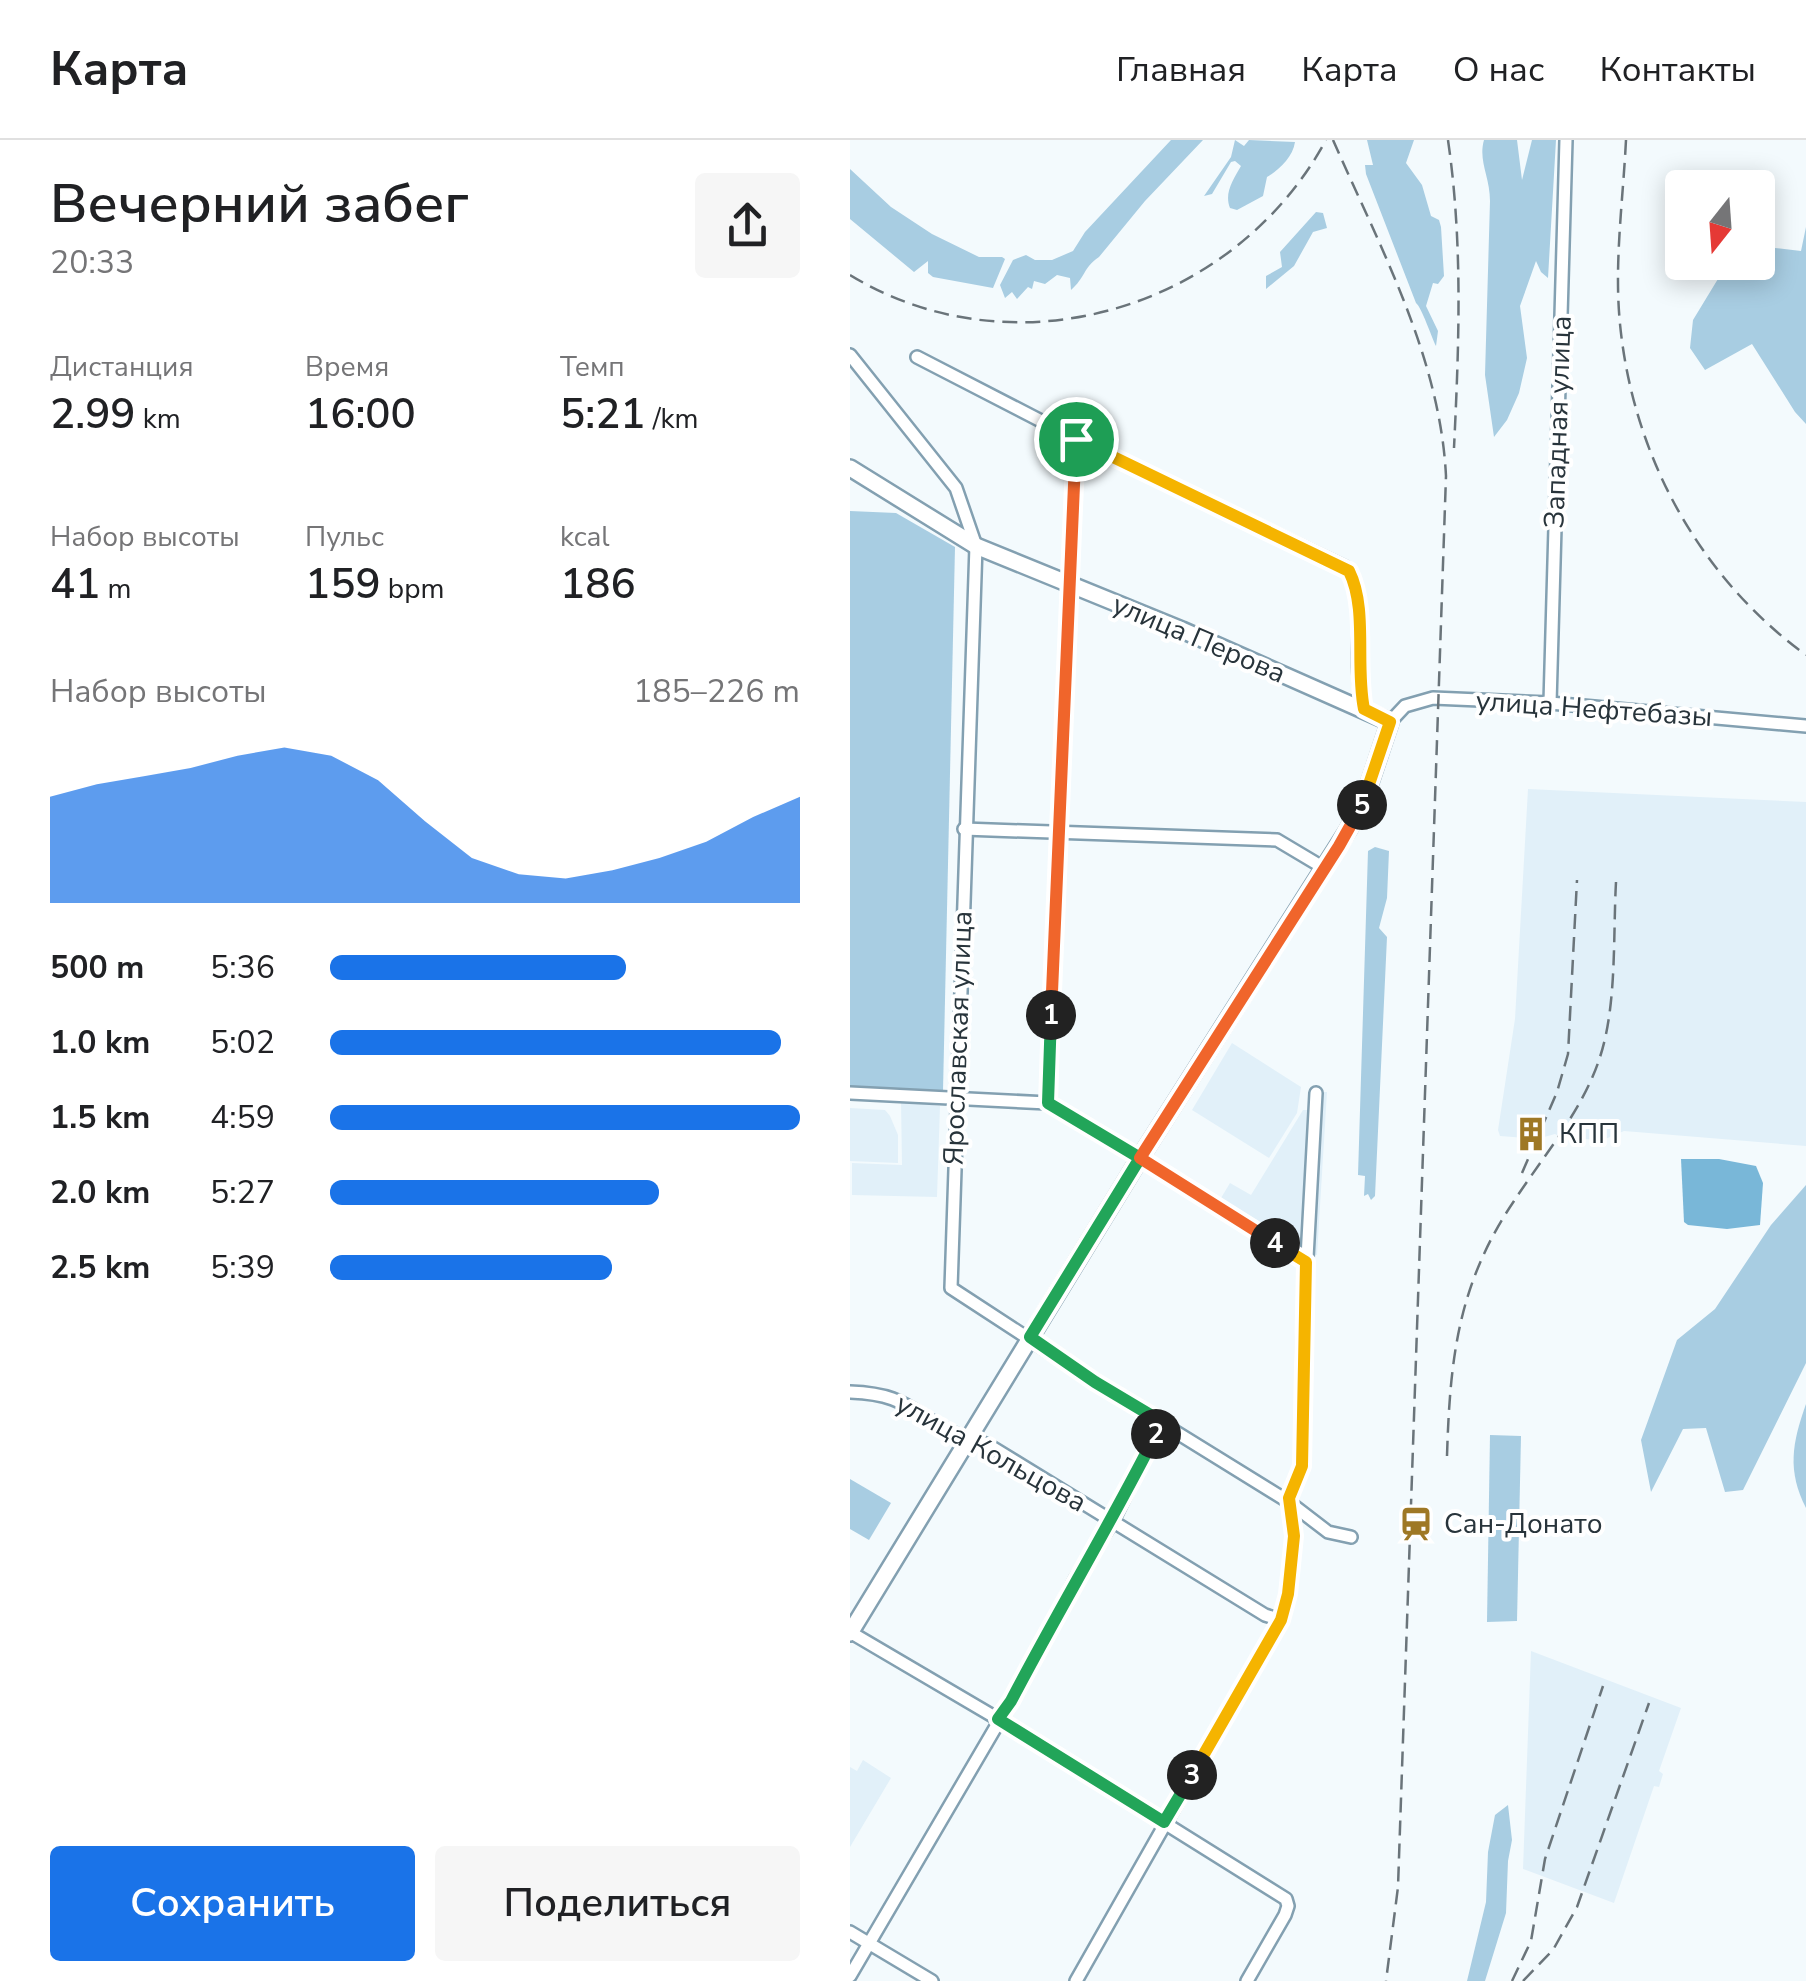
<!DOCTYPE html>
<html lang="ru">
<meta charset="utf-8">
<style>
:root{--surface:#fff;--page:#f6f6f6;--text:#202124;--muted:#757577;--line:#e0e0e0;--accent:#1a73e8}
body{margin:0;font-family:"Nunito Sans",sans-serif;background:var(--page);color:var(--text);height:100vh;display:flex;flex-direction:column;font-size:38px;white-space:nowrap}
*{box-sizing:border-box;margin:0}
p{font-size:32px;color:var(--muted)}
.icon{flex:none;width:55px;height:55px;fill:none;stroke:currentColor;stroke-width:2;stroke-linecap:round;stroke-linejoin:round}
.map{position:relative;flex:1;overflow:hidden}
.side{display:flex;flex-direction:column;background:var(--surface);width:850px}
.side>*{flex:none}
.needle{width:65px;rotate:197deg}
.buttons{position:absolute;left:815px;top:30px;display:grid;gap:20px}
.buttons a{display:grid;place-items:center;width:110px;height:110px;border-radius:10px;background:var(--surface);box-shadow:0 5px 25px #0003;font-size:50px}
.pin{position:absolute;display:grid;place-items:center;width:85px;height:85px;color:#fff;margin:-42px;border:5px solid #fff;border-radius:50%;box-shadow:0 2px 10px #0007}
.km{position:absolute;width:50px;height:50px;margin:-25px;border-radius:50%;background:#222;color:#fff;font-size:28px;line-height:50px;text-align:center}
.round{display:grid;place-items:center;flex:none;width:105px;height:105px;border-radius:10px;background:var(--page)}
.head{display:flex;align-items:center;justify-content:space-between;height:170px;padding:0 50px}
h1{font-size:55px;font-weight:600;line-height:75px}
.metrics{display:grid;grid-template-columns:repeat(3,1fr);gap:15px;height:170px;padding:10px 50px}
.metrics div{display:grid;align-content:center}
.metrics b{font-size:42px;font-weight:600}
.metrics small{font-size:28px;font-weight:400}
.metrics p{font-size:28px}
.chart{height:280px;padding:20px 50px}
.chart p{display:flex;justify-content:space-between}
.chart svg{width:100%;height:180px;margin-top:10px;fill:var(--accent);opacity:.7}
.action{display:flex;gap:20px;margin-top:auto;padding:20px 50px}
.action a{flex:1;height:115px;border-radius:10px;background:var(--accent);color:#fff;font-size:40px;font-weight:600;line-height:115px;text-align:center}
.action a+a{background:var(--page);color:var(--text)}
ul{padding:0 50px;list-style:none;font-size:32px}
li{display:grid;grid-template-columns:160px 120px 1fr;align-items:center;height:75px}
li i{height:25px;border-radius:12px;background:var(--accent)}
header{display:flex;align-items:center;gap:60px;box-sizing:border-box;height:140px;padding:0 50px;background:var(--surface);border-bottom:2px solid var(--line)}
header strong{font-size:48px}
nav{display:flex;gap:55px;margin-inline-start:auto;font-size:35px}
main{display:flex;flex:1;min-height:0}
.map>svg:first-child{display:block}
.built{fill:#e1f0f9}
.green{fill:#a8cde2}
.water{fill:#79b7d8}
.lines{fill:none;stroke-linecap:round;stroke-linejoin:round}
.minor-casing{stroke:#83a0b1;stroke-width:16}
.major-casing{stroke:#83a0b1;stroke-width:20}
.minor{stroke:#fff;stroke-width:11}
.major{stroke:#fff;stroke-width:15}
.rail{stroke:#6a747a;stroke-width:2.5;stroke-dasharray:15 8;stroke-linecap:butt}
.split-1-casing{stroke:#fff;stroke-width:20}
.split-2-casing{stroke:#fff;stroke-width:20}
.split-3-casing{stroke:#fff;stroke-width:20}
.split-4-casing{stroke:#fff;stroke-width:20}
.split-5-casing{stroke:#fff;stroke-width:20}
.split-6-casing{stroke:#fff;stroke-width:20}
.split-1{stroke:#f0652b;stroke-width:12}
.split-2{stroke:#22a559;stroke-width:12}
.split-3{stroke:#22a559;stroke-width:12}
.split-4{stroke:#f5b400;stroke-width:12}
.split-5{stroke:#f0652b;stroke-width:12}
.split-6{stroke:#f5b400;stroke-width:12}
.labels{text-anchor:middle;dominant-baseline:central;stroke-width:8;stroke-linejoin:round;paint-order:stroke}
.street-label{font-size:28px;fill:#28343b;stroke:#fff}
.poi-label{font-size:28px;fill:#28343b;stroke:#fff;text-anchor:start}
</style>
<header>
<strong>Карта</strong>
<nav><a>Главная</a><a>Карта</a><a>О нас</a><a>Контакты</a></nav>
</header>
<main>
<section class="side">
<div class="head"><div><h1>Вечерний забег</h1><p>20:33</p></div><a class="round"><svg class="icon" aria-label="share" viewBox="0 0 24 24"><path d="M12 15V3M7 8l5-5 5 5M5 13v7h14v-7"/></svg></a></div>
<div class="metrics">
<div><p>Дистанция</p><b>2.99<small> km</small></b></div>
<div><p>Время</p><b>16:00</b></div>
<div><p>Темп</p><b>5:21<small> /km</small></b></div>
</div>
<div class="metrics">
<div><p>Набор высоты</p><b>41<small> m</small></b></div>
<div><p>Пульс</p><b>159<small> bpm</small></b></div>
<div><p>kcal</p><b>186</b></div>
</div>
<div class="chart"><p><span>Набор высоты</span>185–226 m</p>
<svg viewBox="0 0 160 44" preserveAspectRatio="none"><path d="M0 44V18L10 15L20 13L30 11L40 8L50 6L60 8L70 14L80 24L90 33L100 37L110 38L120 36L130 33L140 29L150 23L160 18V44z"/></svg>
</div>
<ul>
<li><b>500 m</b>5:36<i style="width:63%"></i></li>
<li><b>1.0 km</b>5:02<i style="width:96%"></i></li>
<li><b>1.5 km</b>4:59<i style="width:100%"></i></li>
<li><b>2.0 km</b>5:27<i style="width:70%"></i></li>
<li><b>2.5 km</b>5:39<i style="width:60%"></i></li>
</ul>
<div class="action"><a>Сохранить</a><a>Поделиться</a></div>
</section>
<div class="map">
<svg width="956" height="1841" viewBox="0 0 956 1841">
<rect width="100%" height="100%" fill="#f3fafd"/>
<g class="built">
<polygon points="678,649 956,662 956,1006 774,991 753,1000 712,998 705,994 687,999 650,996 648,990 665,879"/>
<polygon points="382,903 451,947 447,973 419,1018 342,970"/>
<polygon points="468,952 477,952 467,1115 459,1114"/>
<polygon points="51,961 90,966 87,1057 2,1055 2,1023 52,1025"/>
<polygon points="0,968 35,970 40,976 48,995 48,1023 0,1021"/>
<polygon points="453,970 460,970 450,1102 441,1101 371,1058 380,1043 401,1055"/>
<polygon points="681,1511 831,1568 809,1631 813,1634 809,1647 804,1646 764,1763 673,1729"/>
<polygon points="13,1620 41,1638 0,1707 0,1627 7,1631"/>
</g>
<g class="green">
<path d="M 321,0 L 353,0 L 295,61 L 249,117 C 233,128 235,138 221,150 L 220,138 L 207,135 L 195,144 L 184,141 L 182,149 L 178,147 L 167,159 L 162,152 L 155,158 L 150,145 L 163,120 L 176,115 L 185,120 L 202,120 L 223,111 L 235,92 Z"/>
<path d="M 385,0 L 394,6 L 399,0 L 445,2 C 443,17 429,30 417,37 L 413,56 L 387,70 L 380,68 C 374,53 383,40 391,26 L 385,21 L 381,22 L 362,54 L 354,56 L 381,17 Z"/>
<path d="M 517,0 L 564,0 L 556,23 L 572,45 L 581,76 L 589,80 L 591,87 L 594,136 L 588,144 L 583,143 L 576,166 L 588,191 L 586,206 C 581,196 572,168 566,163 L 516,34 L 515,25 L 523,25 Z"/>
<path d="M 634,0 L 667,0 L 672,40 L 682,0 L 706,0 L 698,138 L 691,132 L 686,121 L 670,166 L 677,218 L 669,253 L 657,280 L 644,297 L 635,235 L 640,61 C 640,37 628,21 634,0 Z"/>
<polygon points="0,29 41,67 82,94 129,117 152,117 155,119 143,148 83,137 78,133 78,121 64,132 0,79"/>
<polygon points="466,72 473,73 477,88 463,92 444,126 416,149 416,136 432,127 430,112"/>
<polygon points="956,87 956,284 945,272 902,204 855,230 840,208 843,180 874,129 890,123 908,122 908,115 925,108 951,111"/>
<polygon points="0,371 46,373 105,407 93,951 0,948"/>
<polygon points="525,707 539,711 537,758 529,788 537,797 525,1056 521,1060 518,1054 514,1056 515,1036 508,1035 518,711"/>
<polygon points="956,1045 956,1223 893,1350 875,1352 856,1288 833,1289 801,1352 791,1300 827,1200 865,1169 921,1085"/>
<path d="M 956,1264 L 956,1368 C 937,1331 942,1303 956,1264 Z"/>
<polygon points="640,1295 671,1296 667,1481 637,1482"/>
<polygon points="0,1339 41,1363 19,1400 0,1389"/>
<polygon points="658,1665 662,1700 658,1721 656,1773 635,1841 617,1841 636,1762 638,1712 645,1675"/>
</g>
<polygon class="water" points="831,1019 869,1019 906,1026 913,1043 910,1085 877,1089 838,1085 834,1082"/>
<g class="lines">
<g class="minor-casing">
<g id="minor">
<polyline points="0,215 106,348 126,406 101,1148 245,1242 439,1362 478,1392 501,1397"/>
<path d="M 67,217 L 226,299 L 495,427 C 515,450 509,485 508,513 C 508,531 510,550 513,569"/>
<polyline points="700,563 716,0"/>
<polyline points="540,582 555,566 583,558 700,563 956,586"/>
<polyline points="114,689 427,700 474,728"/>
<polyline points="0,953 198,963 456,1121"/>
<polyline points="198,963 226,299"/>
<path d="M 0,1252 C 50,1254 55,1266 95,1289 C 109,1297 126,1299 140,1306 L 415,1475 L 431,1480"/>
<polyline points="0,1492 148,1579 436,1759 438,1766 435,1775 397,1841"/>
<polyline points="0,1792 82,1841"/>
<polyline points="0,1836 161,1561 226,1438 263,1381 312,1281"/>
<polyline points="226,1841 431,1480 438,1454 444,1396 439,1358 452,1326 453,1191 466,953"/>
</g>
</g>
<g class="major-casing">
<polyline id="major" points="0,328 126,406 332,490 540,582 514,660 498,690 290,1018 0,1493"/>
</g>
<use href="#minor" class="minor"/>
<use href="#major" class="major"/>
<g class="rail">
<path d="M 483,0 C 530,107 590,217 596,336 L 548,1747 L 536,1841"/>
<path d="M 598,0 C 613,103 609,204 604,308"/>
<path d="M 776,0 C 773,61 764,123 770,184 C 783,316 849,437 956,515"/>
<path d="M 0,135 C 166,236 385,168 476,0"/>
<polyline points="672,1033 707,952 718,914 727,740"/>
<path d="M 597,1316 C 600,1218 608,1144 664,1061 C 694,1015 733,970 750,917 C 767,865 763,796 766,742"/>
<polyline points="662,1841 681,1801 695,1719 753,1546"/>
<polyline points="673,1841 703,1810 727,1767 799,1563"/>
</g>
</g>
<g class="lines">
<g class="split-1-casing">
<polyline id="split-1" points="201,875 226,299"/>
</g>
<g class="split-2-casing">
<polyline id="split-2" points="201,875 198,963 290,1018 180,1197 245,1242 312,1282 306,1294"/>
</g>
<g class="split-3-casing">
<path id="split-3" d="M 306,1294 C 260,1385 208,1471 161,1561 L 148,1579 L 314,1682 L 342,1635"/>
</g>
<g class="split-4-casing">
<polyline id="split-4" points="342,1635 431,1480 438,1454 444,1396 439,1358 452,1326 456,1122 425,1103"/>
</g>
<g class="split-5-casing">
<polyline id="split-5" points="425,1103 290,1018 489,706 512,665"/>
</g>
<g class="split-6-casing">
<path id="split-6" d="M 226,299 L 499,431 C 518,469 505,525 514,569 L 540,582 L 512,665"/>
</g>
<use href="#split-1" class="split-1"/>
<use href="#split-2" class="split-2"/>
<use href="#split-3" class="split-3"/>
<use href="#split-4" class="split-4"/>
<use href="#split-5" class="split-5"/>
<use href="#split-6" class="split-6"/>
</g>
<defs>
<g id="building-bare" transform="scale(2.7)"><path d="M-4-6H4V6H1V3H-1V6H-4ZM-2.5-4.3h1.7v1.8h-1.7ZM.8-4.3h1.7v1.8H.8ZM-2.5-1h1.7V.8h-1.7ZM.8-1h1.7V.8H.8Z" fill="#9e7825" stroke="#fff" stroke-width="2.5" paint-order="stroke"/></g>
<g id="station-bare" transform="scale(2.7)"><path d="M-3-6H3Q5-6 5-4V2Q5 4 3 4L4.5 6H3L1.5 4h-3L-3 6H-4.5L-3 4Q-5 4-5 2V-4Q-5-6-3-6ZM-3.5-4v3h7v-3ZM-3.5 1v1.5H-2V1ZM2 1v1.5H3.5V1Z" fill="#9e7825" stroke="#fff" stroke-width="2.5" paint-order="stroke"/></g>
</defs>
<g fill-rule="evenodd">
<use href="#building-bare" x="681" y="994"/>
<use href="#station-bare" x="566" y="1384"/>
</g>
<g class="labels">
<g class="street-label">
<text transform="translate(708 282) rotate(-88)">Западная улица</text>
<text transform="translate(349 499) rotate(23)">улица Перова</text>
<text transform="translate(744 569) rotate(4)">улица Нефтебазы</text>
<text transform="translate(108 898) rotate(-88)">Ярославская улица</text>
<text transform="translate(141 1313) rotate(29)">улица Кольцова</text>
</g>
<g class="poi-label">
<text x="709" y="994">КПП</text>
<text x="594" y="1384">Сан-Донато</text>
</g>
</g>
</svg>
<div class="buttons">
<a><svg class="needle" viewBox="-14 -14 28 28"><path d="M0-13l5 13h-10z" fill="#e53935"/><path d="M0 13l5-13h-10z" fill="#757577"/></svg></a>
</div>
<div class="pin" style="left:226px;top:299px;background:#1e9e55"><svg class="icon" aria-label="arrive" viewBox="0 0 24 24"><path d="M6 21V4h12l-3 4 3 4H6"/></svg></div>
<b class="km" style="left:201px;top:875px">1</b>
<b class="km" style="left:306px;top:1294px">2</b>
<b class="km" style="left:342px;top:1635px">3</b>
<b class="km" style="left:425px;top:1103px">4</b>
<b class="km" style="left:512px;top:665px">5</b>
</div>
</main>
